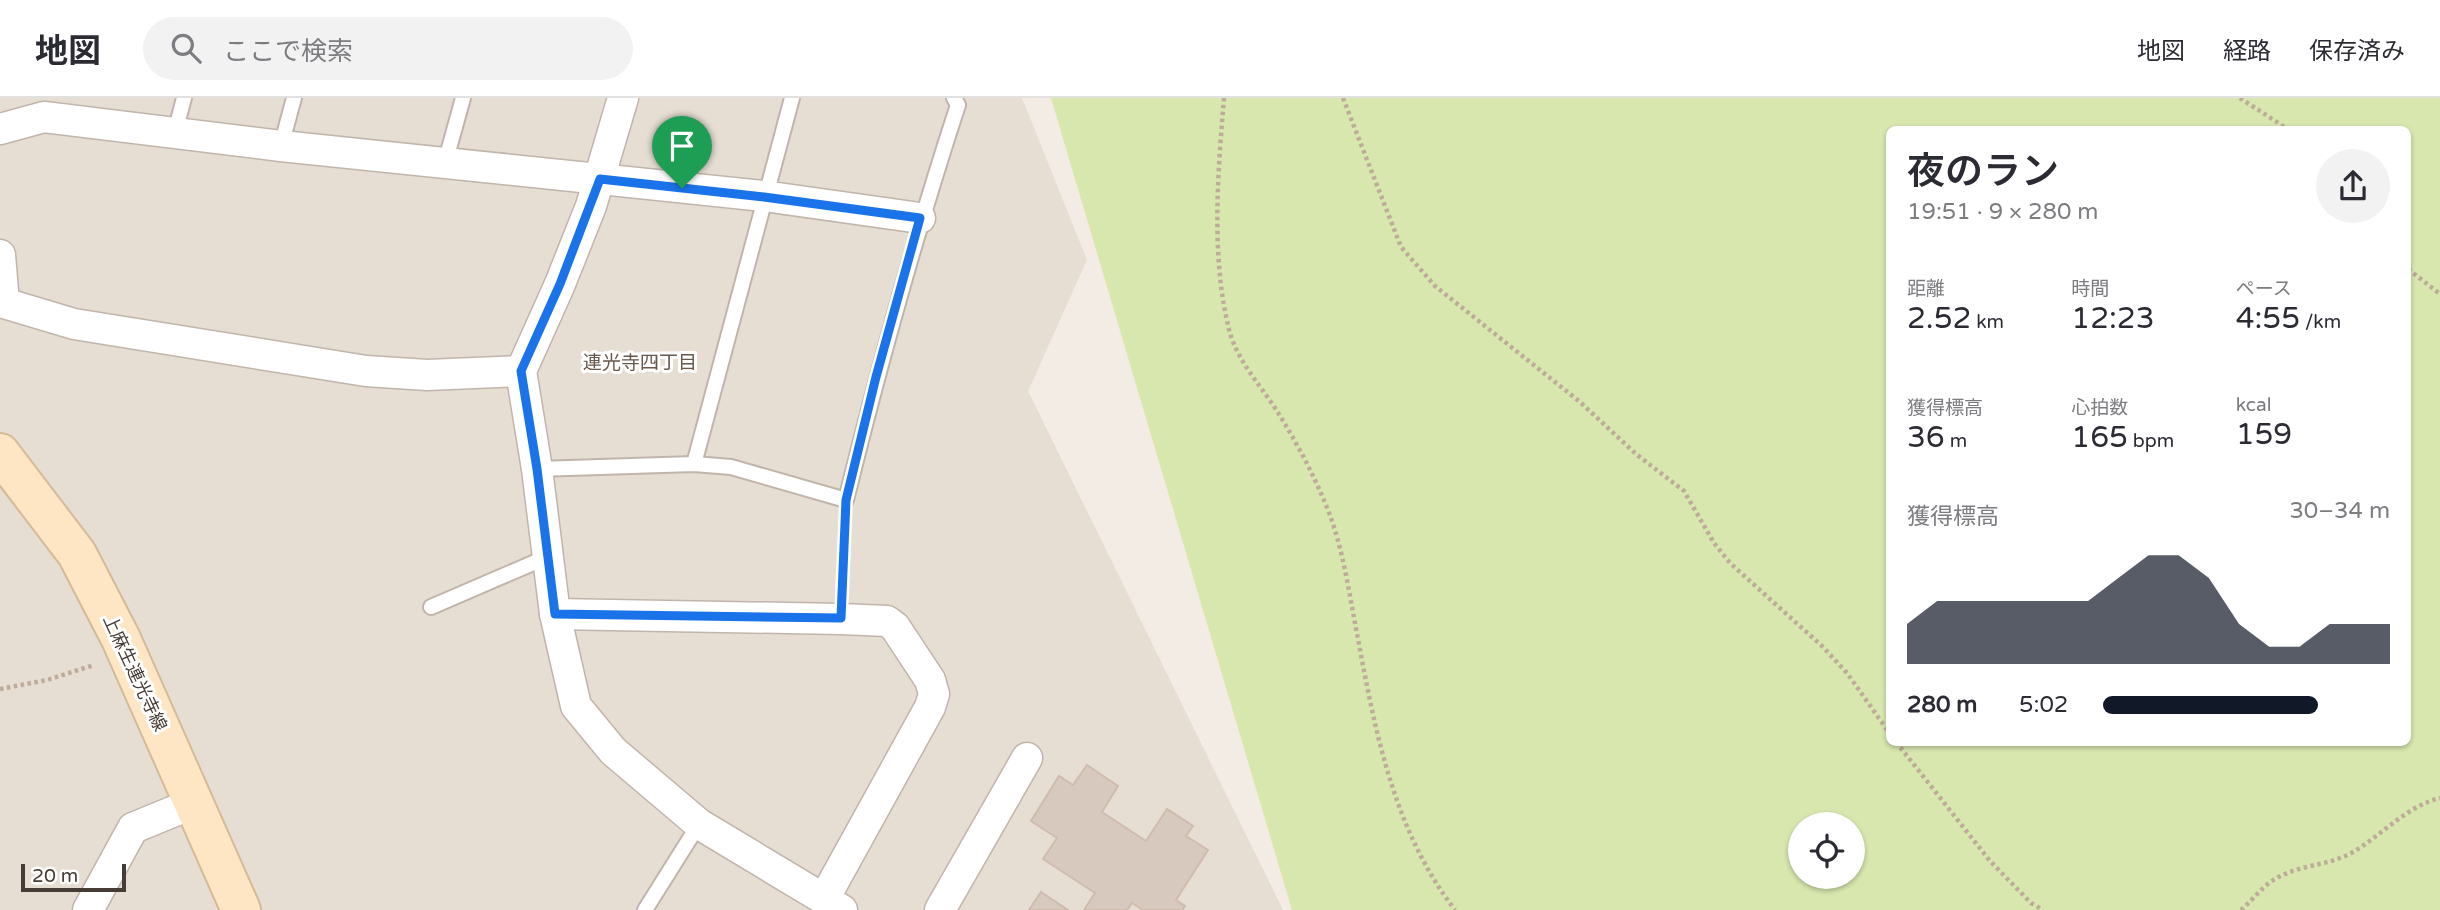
<!DOCTYPE html>
<html lang="ja">
<meta charset="utf-8">
<style>
:root{--surface:#fff;--page:#f2f2f3;--text:#2b2b33;--muted:#7c7c81;--line:#e1e1e2;--accent:#111827}
body{margin:0;font-family:"Varela Round","Noto Sans JP",sans-serif;background:var(--page);color:var(--text);height:100vh;display:flex;flex-direction:column;font-size:26px;white-space:nowrap}
*{box-sizing:border-box;margin:0}
p{font-size:23px;color:var(--muted)}
.icon{flex:none;width:38px;height:38px;fill:none;stroke:currentColor;stroke-width:2;stroke-linecap:round;stroke-linejoin:round}
.map{position:relative;flex:1;overflow:hidden}
.side{position:absolute;left:1886px;top:28px;width:525px;height:620px;display:flex;flex-direction:column;background:var(--surface);border-radius:10px;box-shadow:0 2px 5px #0004}
.side>*{flex:none}
.controls{position:absolute;left:1788px;top:714px;display:grid;gap:14px}
.controls a{display:grid;place-items:center;width:77px;height:77px;border-radius:50%;background:var(--surface);box-shadow:0 2px 5px #0004;font-size:35px}
.scale{position:absolute;left:21px;bottom:18px;width:105px;box-sizing:border-box;padding-left:7px;border:4px solid #453c35;border-top:0;font-size:19px;line-height:24px;white-space:nowrap;color:#453c35;-webkit-text-stroke:5px #fff;paint-order:stroke}
.pin{position:absolute;display:grid;place-items:center;width:60px;height:60px;color:#fff;margin:-72px -30px;border-radius:50% 50% 50% 0;rotate:-45deg;box-shadow:0 0 7px #0007}
.pin .icon{rotate:45deg}
.round{display:grid;place-items:center;flex:none;width:74px;height:74px;border-radius:37px;background:var(--page)}
.head{display:flex;align-items:center;justify-content:space-between;height:119px;padding:0 21px}
h1{font-size:38px;font-weight:600;line-height:52px}
.stats{display:grid;grid-template-columns:repeat(3,1fr);gap:10px;height:119px;padding:7px 21px}
.stats div{display:grid;align-content:center}
.stats b{font-size:30px;font-weight:600}
.stats small{font-size:19px;font-weight:400}
.stats p{font-size:19px}
.chart{height:196px;padding:14px 21px}
.chart p{display:flex;justify-content:space-between}
.chart svg{width:100%;height:126px;margin-top:7px;fill:var(--accent);opacity:.7}
ul{padding:0 21px;list-style:none;font-size:23px}
li{display:grid;grid-template-columns:112px 84px 1fr;align-items:center;height:52px}
li i{height:18px;border-radius:9px;background:var(--accent)}
header{display:flex;align-items:center;gap:42px;box-sizing:border-box;height:98px;padding:0 35px;background:var(--surface);border-bottom:2px solid var(--line)}
header strong{font-size:33px}
nav{display:flex;gap:38px;margin-inline-start:auto;font-size:24px}
.search{width:490px;height:63px;background:var(--page);display:flex;align-items:center;gap:18px;box-sizing:border-box;padding:0 24px;border-radius:38px;color:var(--muted);font-size:26px}
.map>svg:first-child{display:block}
.residential{fill:#e6ddd3}
.green{fill:#d7e7ae;fill-rule:evenodd}
.building{fill:#d7c9be;stroke:#cfbcae;stroke-width:2}
.lines{fill:none;stroke-linecap:round;stroke-linejoin:round}
.lane-casing{stroke:#c1b5ab;stroke-width:18}
.street-casing{stroke:#c1b5ab;stroke-width:33}
.secondary-casing{stroke:#d5ba98;stroke-width:42}
.path{stroke:#bfab99;stroke-width:4.5;stroke-dasharray:3.5 3.5;stroke-linecap:butt}
.lane{stroke:#fff;stroke-width:14}
.street{stroke:#fff;stroke-width:30}
.secondary{stroke:#fee5c4;stroke-width:38}
.route-casing{stroke:#fff;stroke-width:14}
.route{stroke:#1a73e8;stroke-width:9}
.labels{text-anchor:middle;dominant-baseline:central;stroke-width:6;stroke-linejoin:round;paint-order:stroke}
.street-label{font-size:18px;fill:#453c35;stroke:#fff}
.neighbourhood-label{font-size:19px;fill:#68584c;stroke:#fff}
</style>
<header>
<strong>地図</strong>
<div class="search"><svg class="icon" aria-label="search" viewBox="0 0 24 24"><circle cx="10" cy="10" r="6"/><path d="M15 15l6 6"/></svg>ここで検索</div>
<nav><a>地図</a><a>経路</a><a>保存済み</a></nav>
</header>
<div class="map">
<svg width="2440" height="812" viewBox="0 0 2440 812">
<rect width="100%" height="100%" fill="#f2ece5"/>
<polygon class="residential" points="0,0 1022,0 1087,162 1028,293 1283,812 0,812"/>
<path class="green" d="M 1051,0 L 2440,0 L 2440,812 L 1292,812 ZM 1890,32 L 2408,32 L 2408,644 L 1890,644 ZM 1801,726 L 1853,726 L 1853,779 L 1801,779 Z"/>
<g class="building">
<polygon points="1087,667 1118,688 1102,714 1146,743 1167,711 1193,728 1186,738 1208,752 1176,802 1185,808 1182,812 1143,812 1132,805 1127,812 1084,812 1095,795 1043,761 1057,740 1031,723 1059,678 1073,687"/>
<polygon points="1041,794 1068,812 1029,812"/>
</g>
<g class="lines">
<g class="lane-casing">
<g id="lane">
<polyline points="175,34 184,0"/>
<polyline points="281,48 294,0"/>
<polyline points="445,65 463,0"/>
<polyline points="694,366 792,0"/>
<path d="M 537,371 L 694,366 L 731,369 L 846,402 C 879,269 915,138 958,7 L 954,0"/>
<polyline points="431,509 547,459"/>
<polyline points="645,812 699,726"/>
</g>
</g>
<g class="street-casing">
<g id="street">
<polyline points="623,0 591,108 560,186 521,273 537,371 555,516 576,608 613,653 699,726 842,812"/>
<polyline points="0,31 44,19 281,48 764,98 920,120"/>
<polyline points="0,157 4,205 74,226 366,273 427,277 521,273"/>
<polyline points="555,516 841,521 887,523 895,529 930,582 934,596 930,609 824,801"/>
<polyline points="88,812 133,730 194,705"/>
<polyline points="940,812 1027,660"/>
</g>
</g>
<g class="secondary-casing">
<polyline id="secondary" points="0,355 77,456 121,541 241,812"/>
</g>
<g class="path">
<path d="M 1224,0 C 1218,73 1211,155 1228,227 C 1235,261 1259,285 1277,313 C 1297,345 1314,377 1328,412 C 1342,448 1348,488 1355,525 C 1374,626 1391,729 1455,812"/>
<polyline points="1343,0 1401,149 1435,188 1580,304 1636,356 1684,393 1714,445 1730,465 1823,549 1847,575 1890,636"/>
<polyline points="2240,0 2289,32"/>
<polyline points="2408,171 2440,196"/>
<polyline points="842,489 845,424"/>
<polyline points="0,591 47,582 94,567"/>
<polyline points="1896,644 1990,763 2031,805 2043,812"/>
<path d="M 2241,812 C 2253,802 2263,787 2277,780 C 2301,766 2329,768 2353,754 C 2382,737 2407,708 2440,700"/>
</g>
<use href="#lane" class="lane"/>
<use href="#street" class="street"/>
<use href="#secondary" class="secondary"/>
</g>
<g class="lines">
<g class="route-casing">
<polygon id="route" points="600,81 764,99 920,120 876,279 846,402 841,520 555,516 537,371 521,273 560,186"/>
</g>
<use href="#route" class="route"/>
</g>
<g class="labels">
<g class="street-label">
<text transform="translate(135 575) rotate(65)">上麻生連光寺線</text>
</g>
<g class="neighbourhood-label">
<text x="640" y="265">連光寺四丁目</text>
</g>
</g>
</svg>
<div class="controls">
<a><svg class="icon" aria-label="locate" viewBox="0 0 24 24"><circle cx="12" cy="12" r="6"/><path d="M12 2v4M12 18v4M2 12h4M18 12h4"/></svg></a>
</div>
<div class="scale">20 m</div>
<div class="pin" style="left:682px;top:90px;background:#1e9e55"><svg class="icon" aria-label="arrive" viewBox="0 0 24 24"><path d="M6 21V4h12l-3 4 3 4H6"/></svg></div>
<section class="side">
<div class="head"><div><h1>夜のラン</h1><p>19:51 · 9 × 280 m</p></div><a class="round"><svg class="icon" aria-label="share" viewBox="0 0 24 24"><path d="M12 15V3M7 8l5-5 5 5M5 13v7h14v-7"/></svg></a></div>
<div class="stats">
<div><p>距離</p><b>2.52<small> km</small></b></div>
<div><p>時間</p><b>12:23</b></div>
<div><p>ペース</p><b>4:55<small> /km</small></b></div>
</div>
<div class="stats">
<div><p>獲得標高</p><b>36<small> m</small></b></div>
<div><p>心拍数</p><b>165<small> bpm</small></b></div>
<div><p>kcal</p><b>159</b></div>
</div>
<div class="chart"><p><span>獲得標高</span>30–34 m</p>
<svg viewBox="0 0 160 44" preserveAspectRatio="none"><path d="M0 44V30L10 22L20 22L30 22L40 22L50 22L60 22L70 14L80 6L90 6L100 14L110 30L120 38L130 38L140 30L150 30L160 30V44z"/></svg>
</div>
<ul>
<li><b>280 m</b>5:02<i style="width:75%"></i></li>
</ul>
</section>
</div>
